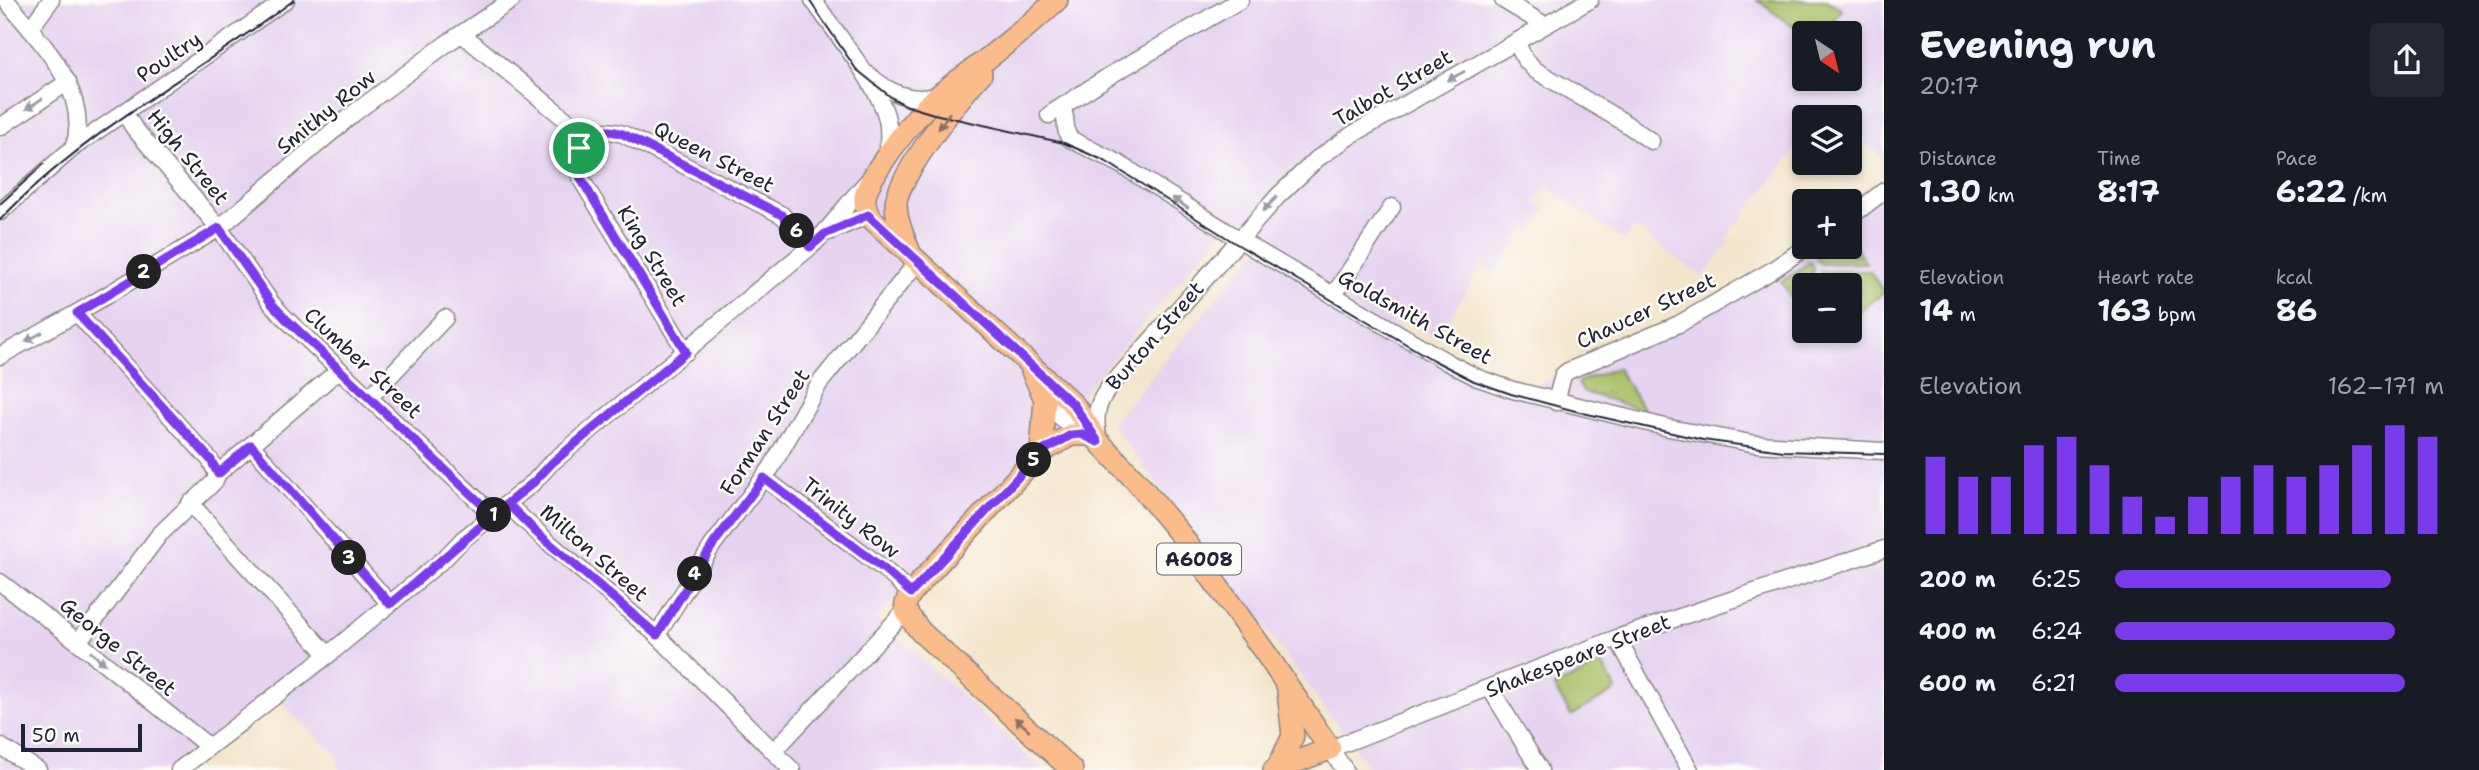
<!DOCTYPE html>
<meta charset="utf-8">
<style>
:root{--surface:#171b24;--page:#242831;--text:#f1f3f6;--muted:#9ea1a6;--accent:#7c3aed}
body{margin:0;font-family:"Shantell Sans",sans-serif;background:var(--page);color:var(--text);height:100vh;display:flex;flex-direction:column;font-size:26px;white-space:nowrap}
*{box-sizing:border-box;margin:0}
p{font-size:23px;color:var(--muted)}
.icon{flex:none;width:38px;height:38px;fill:none;stroke:currentColor;stroke-width:2;stroke-linecap:round;stroke-linejoin:round}
.map{position:relative;flex:1;overflow:hidden}
.panel{display:flex;flex-direction:column;background:var(--surface);width:595px}
.panel>*{flex:none}
.needle{width:46px;rotate:145deg}
.fabs{position:absolute;left:1792px;top:21px;display:grid;gap:14px}
.fabs a{display:grid;place-items:center;width:70px;height:70px;border-radius:7px;background:var(--surface);box-shadow:0 4px 10px #0003;font-size:35px}
.scale{position:absolute;left:21px;bottom:18px;width:121px;box-sizing:border-box;padding-left:7px;border:4px solid #22223b;border-top:0;font-size:19px;line-height:24px;white-space:nowrap;color:#22223b;-webkit-text-stroke:5px #fdfcf7;paint-order:stroke}
.pin{position:absolute;display:grid;place-items:center;width:60px;height:60px;color:#fff;margin:-30px;border:4px solid #fff;border-radius:50%;box-shadow:0 2px 7px #0007}
.km{position:absolute;width:35px;height:35px;margin:-18px;border-radius:50%;background:#222;color:#fff;font-size:19px;line-height:35px;text-align:center}
.round{display:grid;place-items:center;flex:none;width:74px;height:74px;border-radius:7px;background:var(--page)}
.head{display:flex;align-items:center;justify-content:space-between;height:119px;padding:0 35px}
h1{font-size:38px;font-weight:700;line-height:52px}
.figures{display:grid;grid-template-columns:repeat(3,1fr);gap:10px;height:119px;padding:7px 35px}
.figures div{display:grid;align-content:center}
.figures b{font-size:30px;font-weight:700}
.figures small{font-size:19px;font-weight:400}
.figures p{font-size:19px}
.chart{height:196px;padding:14px 35px}
.chart p{display:flex;justify-content:space-between}
.chart svg{width:100%;height:126px;margin-top:7px;stroke:var(--accent);stroke-width:6}
ul{padding:0 35px;list-style:none;font-size:23px}
li{display:grid;grid-template-columns:112px 84px 1fr;align-items:center;height:52px}
li i{height:18px;border-radius:9px;background:var(--accent)}
main{display:flex;flex:1;min-height:0}
.map>svg:first-child{display:block}
.built{fill:#e5d3f0;fill-rule:evenodd}
.grass{fill:url(#grass-tufts);stroke:#64704e;stroke-width:2}
.green{fill:#a6bd62;stroke:#64704e;stroke-width:2}
.lines{fill:none;stroke-linecap:round;stroke-linejoin:round}
.minor-casing{stroke:#8a8484;stroke-width:19}
.major-casing{stroke:#8a8484;stroke-width:24}
.minor{stroke:#fff;stroke-width:16}
.major{stroke:#fabc8b;stroke-width:21}
.tram{stroke:#22223b;stroke-width:2}
.oneway{fill:#9c9ca7}
.oneway2{fill:#8e6f63}
.route-casing{stroke:#fff;stroke-width:14}
.route{stroke:#7c3aed;stroke-width:9}
.labels{text-anchor:middle;dominant-baseline:central;stroke-width:5;stroke-linejoin:round;paint-order:stroke}
.shield{fill:#fdfcf7;stroke:#646373;stroke-width:2}
.shield-label{font-size:19px;font-weight:bold;fill:#22223b}
.street-label{font-size:21px;fill:#22223b;stroke:#fdfcf7}
</style>
<main>
<div class="map">
<svg width="1884" height="770" viewBox="0 0 1884 770">
<defs>
<pattern id="grass-tufts" width="24" height="20" patternUnits="userSpaceOnUse" patternTransform="scale(1.75)"><rect width="24" height="20" fill="#a6bd62"/><path d="M3 7l-1-3M5 7V3M7 7l1-3M15 17l-1-3M17 17v-4M19 17l1-3" fill="none" stroke="#879952"/></pattern>
</defs>
<rect width="100%" height="100%" fill="#fdfcf7"/>
<filter id="ink" filterUnits="userSpaceOnUse"><feTurbulence type="fractalNoise" baseFrequency=".0143" numOctaves="2"/><feDisplacementMap in="SourceGraphic" scale="14" xChannelSelector="R" yChannelSelector="G"/><feConvolveMatrix kernelMatrix="1 2 1 2 8 2 1 2 1" color-interpolation-filters="sRGB"/></filter>
<filter id="wash" filterUnits="userSpaceOnUse"><feTurbulence type="fractalNoise" baseFrequency=".00686" numOctaves="4" result="noise"/><feDisplacementMap in="SourceGraphic" scale="28" xChannelSelector="R" yChannelSelector="G"/><feGaussianBlur stdDeviation="1.57" result="paint"/><feColorMatrix in="noise" values="0 0 0 0 0 0 0 0 0 0 0 0 0 0 0 0 0 1.4 0 .05"/><feComposite in="paint" operator="in"/></filter>
<g filter="url(#wash)">
<rect width="100%" height="100%" fill="#f3e5cc"/>
<path class="built" d="M 0,0 L 1884,0 L 1884,158 L 1850,132 L 1850,117 L 1829,117 L 1825,114 L 1823,117 L 1804,117 L 1804,139 L 1725,239 L 1729,243 L 1703,277 L 1635,227 L 1625,241 L 1547,187 L 1535,201 L 1546,209 L 1531,231 L 1526,228 L 1496,273 L 1482,265 L 1437,338 L 1350,285 L 1335,283 L 1417,340 L 1533,386 L 1647,339 L 1806,247 L 1850,247 L 1850,214 L 1884,188 L 1884,770 L 1468,770 L 1465,765 L 1458,770 L 1371,770 L 1112,424 L 1232,280 L 1266,242 L 1232,220 L 1065,413 L 876,618 L 1043,770 L 340,770 L 335,754 L 271,693 L 164,770 L 0,770 ZM 1804,33 L 1850,33 L 1850,79 L 1804,79 ZM 1804,285 L 1850,285 L 1850,331 L 1804,331 Z"/>
<g class="grass">
<polygon points="1850,239 1866,263 1820,264 1816,258 1832,247 1850,247"/>
<polygon points="1810,262 1813,268 1811,285 1804,285 1804,301 1797,306 1781,282"/>
<polygon points="1821,271 1870,271 1884,293 1850,317 1850,285 1818,285"/>
<polygon points="1617,368 1645,411 1584,392 1578,384 1578,382"/>
</g>
<g class="green">
<polygon points="1757,0 1827,0 1842,10 1826,33 1804,35"/>
<polygon points="1602,664 1616,690 1571,716 1554,687"/>
</g>
</g>
<g filter="url(#ink)">
<g class="lines">
<g class="minor-casing">
<g id="minor">
<path d="M 6,0 C 38,40 92,90 74,147"/>
<path d="M 813,0 C 833,29 881,88 887,120 C 890,132 888,145 887,158"/>
<polyline points="1503,0 1545,25"/>
<polyline points="30,29 51,0"/>
<polyline points="462,34 587,137"/>
<polyline points="1516,42 1525,59 1535,70 1622,121 1651,141"/>
<path d="M 869,75 C 890,94 911,103 940,95"/>
<path d="M 1062,107 C 1068,118 1063,130 1070,139 L 1118,163 L 1253,248 L 1447,362 L 1478,378 L 1513,390 L 1669,428 L 1756,444 L 1884,451"/>
<polyline points="124,112 134,128 219,228 272,304 286,319 493,515"/>
<polyline points="1049,115 1109,76 1240,0"/>
<polyline points="0,127 68,82"/>
<polyline points="0,212 74,147 286,0"/>
<polyline points="1850,217 1884,191"/>
<polyline points="829,232 868,215"/>
<polyline points="1333,296 1392,207"/>
<polyline points="77,313 210,460 217,474"/>
<path d="M 686,352 L 581,179 C 569,145 587,123 623,134 L 782,215 L 810,247"/>
<polyline points="0,356 77,313 219,228 353,114 446,44 512,0"/>
<polyline points="369,398 445,318"/>
<polyline points="1045,402 1072,428 1087,436"/>
<polyline points="1556,402 1563,375 1568,371 1679,324 1771,271 1806,247"/>
<path d="M 1098,439 C 1095,419 1095,406 1108,389 L 1278,196 L 1317,159 L 1353,134 L 1590,0"/>
<polyline points="251,445 390,604"/>
<polyline points="764,478 884,569 911,593"/>
<polyline points="190,503 328,655"/>
<polyline points="507,504 546,540 657,635 792,770"/>
<polyline points="0,582 78,642 208,746"/>
<polyline points="657,635 712,546 771,468 819,384 919,260"/>
<polyline points="1617,638 1690,770"/>
<polyline points="78,642 159,535 215,481 217,474 339,370"/>
<polyline points="1490,688 1540,770"/>
<polyline points="0,746 38,770"/>
<polyline points="775,750 906,610"/>
<path d="M 179,770 L 328,655 L 445,558 L 462,540 L 534,482 L 550,464 L 810,247 C 833,227 848,201 870,179"/>
<polyline points="1345,770 1330,749 1617,638 1884,549"/>
</g>
</g>
<g class="major-casing">
<g id="major">
<path d="M 1057,0 C 1033,22 1009,42 983,62 C 965,76 944,89 928,105 C 912,121 868,176 865,197 C 864,207 868,215 874,221 L 1074,405 L 1099,442 L 1137,482 L 1181,535 L 1269,658 L 1330,749 L 1274,770"/>
<path d="M 909,250 C 903,235 896,220 896,203 C 897,178 962,94 981,74"/>
<polyline points="1032,371 1045,399 1041,452"/>
<polyline points="1277,769 1293,736 1288,691"/>
<path d="M 1072,770 L 921,632 C 905,611 898,608 917,586 L 1041,452 L 1071,435 L 1093,435"/>
</g>
</g>
<use href="#minor" class="minor"/>
<use href="#major" class="major"/>
<g class="tram">
<polyline points="809,0 856,69 892,98 907,106 934,114 1064,143 1105,161 1235,243 1433,360 1474,381 1511,394 1583,413 1703,440 1783,451 1884,454"/>
<polyline points="0,204 44,164"/>
<path d="M 0,220 C 85,130 196,74 294,0"/>
</g>
</g>
<defs><path id="oneway-solid" d="M-6-.8H1V-3.2L6.5 0L1 3.2V.8H-6Z" transform="scale(1.75)"/></defs>
<g class="oneway">
<use href="#oneway-solid" transform="translate(1456 76) rotate(151)"/>
<use href="#oneway-solid" transform="translate(34 104) rotate(146)"/>
<use href="#oneway-solid" transform="translate(1180 203) rotate(-147)"/>
<use href="#oneway-solid" transform="translate(1270 204) rotate(133)"/>
<use href="#oneway-solid" transform="translate(34 337) rotate(151)"/>
<use href="#oneway-solid" transform="translate(98 658) rotate(39)"/>
</g>
<g class="oneway2">
<use href="#oneway-solid" transform="translate(944 121) rotate(124)"/>
<use href="#oneway-solid" transform="translate(1022 724) rotate(-138)"/>
</g>
</g>
<g class="lines" filter="url(#ink)">
<g class="route-casing">
<path id="route" d="M 579,148 L 576,158 L 581,179 L 686,352 L 553,462 L 534,482 L 493,515 L 286,319 L 272,304 L 219,228 L 77,313 L 211,460 L 218,474 L 251,445 L 390,604 C 430,571 467,536 508,504 L 536,532 L 657,635 L 714,543 L 764,478 L 884,569 L 911,593 L 1041,452 L 1071,435 L 1081,434 L 1098,442 L 1074,405 L 868,215 L 825,234 L 810,247 L 782,215 L 623,134 C 604,128 589,129 579,148"/>
</g>
<use href="#route" class="route"/>
</g>
<g class="labels">
<rect class="shield" x="1157" y="543.5" width="84" height="31" rx="5"/>
<g class="shield-label">
<text x="1199" y="559">A6008</text>
</g>
<g class="street-label">
<text transform="translate(169 57) rotate(-34)">Poultry</text>
<text transform="translate(1393 88) rotate(-30)">Talbot Street</text>
<text transform="translate(326 112) rotate(-39)">Smithy Row</text>
<text transform="translate(188 157) rotate(51)">High Street</text>
<text transform="translate(714 157) rotate(27)">Queen Street</text>
<text transform="translate(652 256) rotate(59)">King Street</text>
<text transform="translate(1646 311) rotate(-25)">Chaucer Street</text>
<text transform="translate(1415 317) rotate(29)">Goldsmith Street</text>
<text transform="translate(1155 336) rotate(-49)">Burton Street</text>
<text transform="translate(363 363) rotate(43)">Clumber Street</text>
<text transform="translate(765 432) rotate(-57)">Forman Street</text>
<text transform="translate(851 518) rotate(38)">Trinity Row</text>
<text transform="translate(594 553) rotate(41)">Milton Street</text>
<text transform="translate(118 647) rotate(39)">George Street</text>
<text transform="translate(1578 656) rotate(-21)">Shakespeare Street</text>
</g>
</g>
</svg>
<div class="fabs">
<a><svg class="needle" viewBox="-14 -14 28 28"><path d="M0-13l5 13h-10z" fill="#e53935"/><path d="M0 13l5-13h-10z" fill="#9ea1a6"/></svg></a>
<a><svg class="icon" aria-label="layers" viewBox="0 0 24 24"><path d="M12 4l9 5-9 5-9-5zM3 14l9 5 9-5"/></svg></a>
<a>+</a>
<a>−</a>
</div>
<div class="scale">50 m</div>
<div class="pin" style="left:579px;top:148px;background:#1e9e55"><svg class="icon" aria-label="arrive" viewBox="0 0 24 24"><path d="M6 21V4h12l-3 4 3 4H6"/></svg></div>
<b class="km" style="left:494px;top:515px">1</b>
<b class="km" style="left:144px;top:272px">2</b>
<b class="km" style="left:349px;top:558px">3</b>
<b class="km" style="left:695px;top:574px">4</b>
<b class="km" style="left:1034px;top:460px">5</b>
<b class="km" style="left:797px;top:231px">6</b>
</div>
<section class="panel">
<div class="head"><div><h1>Evening run</h1><p>20:17</p></div><a class="round"><svg class="icon" aria-label="share" viewBox="0 0 24 24"><path d="M12 15V3M7 8l5-5 5 5M5 13v7h14v-7"/></svg></a></div>
<div class="figures">
<div><p>Distance</p><b>1.30<small> km</small></b></div>
<div><p>Time</p><b>8:17</b></div>
<div><p>Pace</p><b>6:22<small> /km</small></b></div>
</div>
<div class="figures">
<div><p>Elevation</p><b>14<small> m</small></b></div>
<div><p>Heart rate</p><b>163<small> bpm</small></b></div>
<div><p>kcal</p><b>86</b></div>
</div>
<div class="chart"><p><span>Elevation</span>162–171 m</p>
<svg viewBox="0 0 160 44" preserveAspectRatio="none"><path d="M5 44V17M15 44V24M25 44V24M35 44V13M45 44V10M55 44V20M65 44V31M75 44V38M85 44V31M95 44V24M105 44V20M115 44V24M125 44V20M135 44V13M145 44V6M155 44V10"/></svg>
</div>
<ul>
<li><b>200 m</b>6:25<i style="width:84%"></i></li>
<li><b>400 m</b>6:24<i style="width:85%"></i></li>
<li><b>600 m</b>6:21<i style="width:88%"></i></li>
</ul>
</section>
</main>
